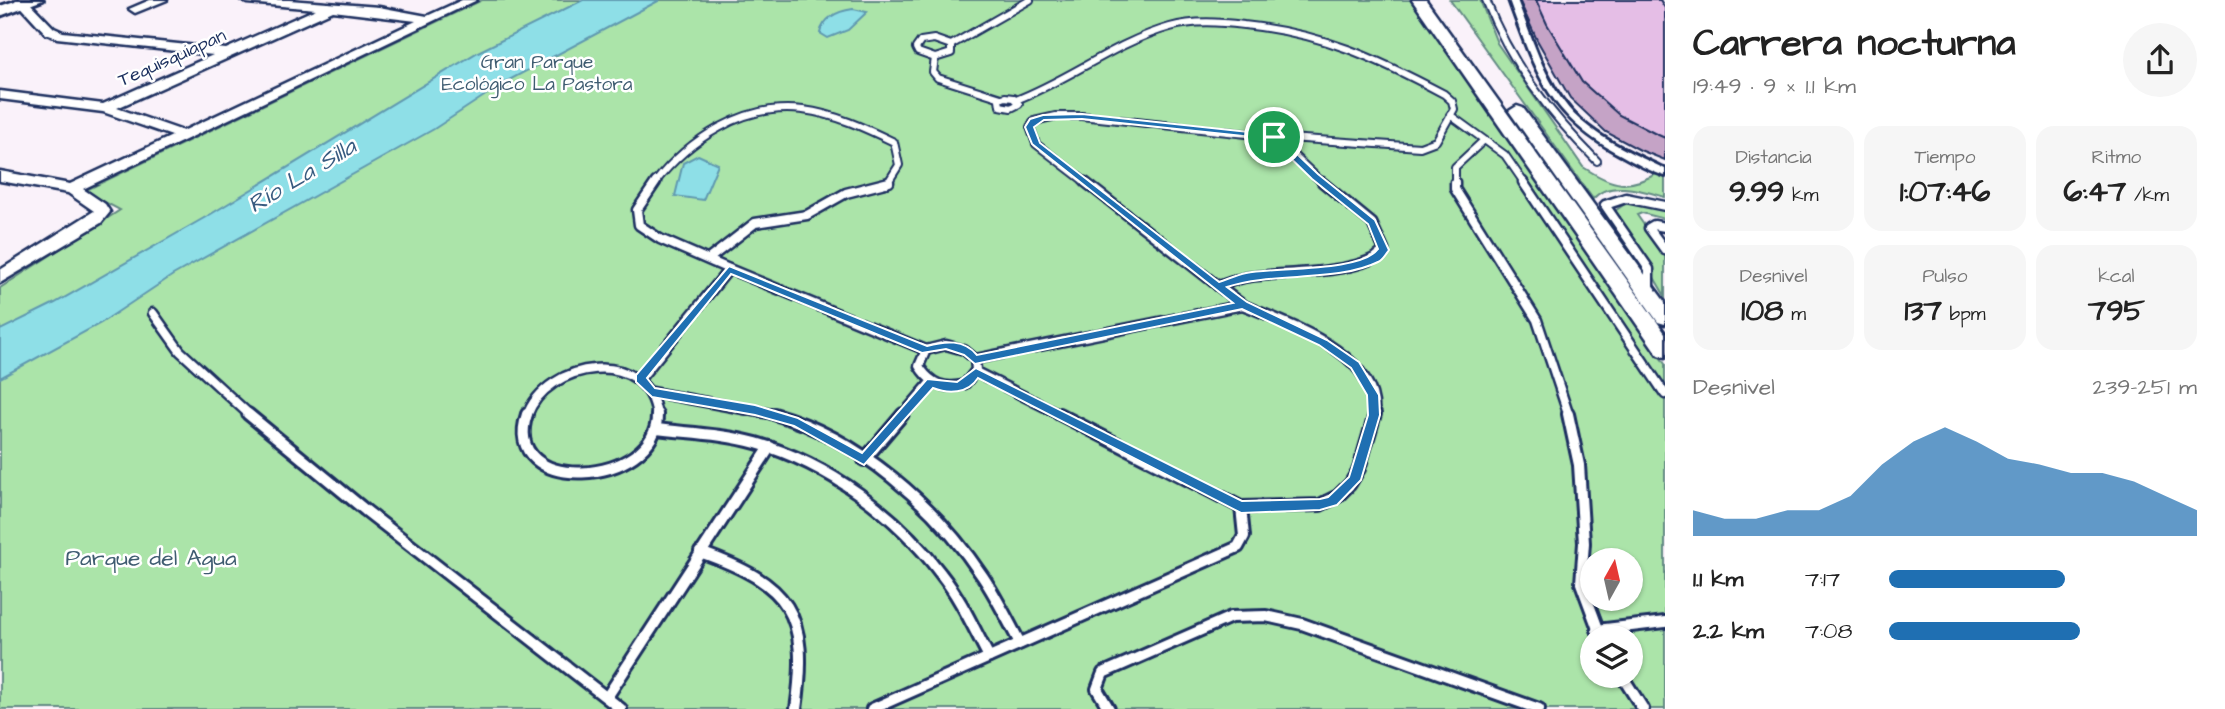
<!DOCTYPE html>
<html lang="es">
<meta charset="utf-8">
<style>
:root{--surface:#fff;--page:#f6f6f6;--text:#222;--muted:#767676;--accent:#1f6fb2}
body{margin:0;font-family:"Architects Daughter",sans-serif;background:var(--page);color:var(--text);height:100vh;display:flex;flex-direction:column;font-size:26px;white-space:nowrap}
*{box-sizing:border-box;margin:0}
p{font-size:23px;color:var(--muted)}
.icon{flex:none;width:38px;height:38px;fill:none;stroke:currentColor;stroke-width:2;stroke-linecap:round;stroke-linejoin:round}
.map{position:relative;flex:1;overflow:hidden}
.panel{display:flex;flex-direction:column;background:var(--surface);width:560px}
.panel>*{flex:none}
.needle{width:46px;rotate:8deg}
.buttons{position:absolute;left:1580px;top:548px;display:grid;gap:14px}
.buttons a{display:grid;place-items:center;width:63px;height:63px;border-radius:50%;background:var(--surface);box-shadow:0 2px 5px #0004;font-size:35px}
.pin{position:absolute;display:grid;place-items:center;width:60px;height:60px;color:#fff;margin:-30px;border:4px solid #fff;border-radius:50%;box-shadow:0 2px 7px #0007}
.round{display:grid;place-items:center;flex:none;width:74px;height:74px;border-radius:37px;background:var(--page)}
.head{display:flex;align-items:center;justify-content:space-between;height:119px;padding:0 28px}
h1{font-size:38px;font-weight:700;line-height:52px}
.figures{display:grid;grid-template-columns:repeat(3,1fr);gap:10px;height:119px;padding:7px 28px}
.figures div{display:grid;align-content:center;border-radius:18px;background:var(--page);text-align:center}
.figures b{font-size:30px;font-weight:700}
.figures small{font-size:19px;font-weight:400}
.figures p{font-size:19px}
.chart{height:196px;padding:14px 28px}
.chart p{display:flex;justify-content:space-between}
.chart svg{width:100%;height:126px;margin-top:7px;fill:var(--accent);opacity:.7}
ul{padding:0 28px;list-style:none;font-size:23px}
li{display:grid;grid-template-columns:112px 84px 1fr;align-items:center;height:52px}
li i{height:18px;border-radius:9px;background:var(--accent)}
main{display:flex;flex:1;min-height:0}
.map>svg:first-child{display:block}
.green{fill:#abe4a9;stroke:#638a84;stroke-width:2;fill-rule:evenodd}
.water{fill:#8edfe7;stroke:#6099b0;stroke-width:2}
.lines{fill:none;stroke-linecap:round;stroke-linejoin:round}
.service-far2-casing{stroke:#1b2f5e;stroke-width:10}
.service-far1-casing{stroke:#1b2f5e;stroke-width:13}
.service-casing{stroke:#1b2f5e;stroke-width:16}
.pedestrian-casing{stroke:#1b2f5e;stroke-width:6}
.minor-casing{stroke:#1b2f5e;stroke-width:5}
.tertiary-casing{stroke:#1b2f5e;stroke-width:5}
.secondary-casing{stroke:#1b2f5e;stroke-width:6}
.service-far2{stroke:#fff;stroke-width:6}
.service-far1{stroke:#fff;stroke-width:8}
.service{stroke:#fff;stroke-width:10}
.pedestrian{fill:#fff;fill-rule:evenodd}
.minor{fill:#fff;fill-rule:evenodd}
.tertiary{fill:#fff;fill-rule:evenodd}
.secondary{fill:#fff;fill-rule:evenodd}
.wall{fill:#c5a3c6;stroke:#1b2f5e;stroke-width:2}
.building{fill:#e5bee6;stroke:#1b2f5e;stroke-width:2}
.route{fill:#1f6fb2;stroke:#fff;stroke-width:2;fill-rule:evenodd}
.labels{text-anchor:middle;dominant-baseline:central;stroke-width:5;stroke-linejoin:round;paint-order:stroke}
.far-street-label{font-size:19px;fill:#1b2f5e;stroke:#fff}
.far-park-label{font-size:19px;fill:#3f5c71;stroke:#fff}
.park-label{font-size:23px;fill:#3f5c71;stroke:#fff}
.water-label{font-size:24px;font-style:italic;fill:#385b80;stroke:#fff}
</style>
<main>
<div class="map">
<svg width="1665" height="709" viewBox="0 0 1665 709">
<rect width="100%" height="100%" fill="#faf2fa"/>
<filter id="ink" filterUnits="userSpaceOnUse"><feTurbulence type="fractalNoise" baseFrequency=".0143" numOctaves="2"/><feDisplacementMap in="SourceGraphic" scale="14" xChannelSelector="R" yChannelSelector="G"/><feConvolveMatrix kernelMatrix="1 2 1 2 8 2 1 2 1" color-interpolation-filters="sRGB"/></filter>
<g filter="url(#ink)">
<g class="green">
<path d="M 482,0 L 1413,0 L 1665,364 L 1665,709 L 0,709 L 0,288 L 120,210 L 84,191 ZM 1592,560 L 1631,560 L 1631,598 L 1592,598 ZM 1592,637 L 1631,637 L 1631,676 L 1592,676 Z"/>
<path d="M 1450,0 L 1480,0 L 1497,43 L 1583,167 C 1614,187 1627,190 1660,172 L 1665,173 L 1665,197 C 1644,191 1609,179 1593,199 Z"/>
<polygon points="1635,202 1665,209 1665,219 1642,213 1637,215 1665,255 1665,296 1615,211 1626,203"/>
</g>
<g class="water">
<polygon points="583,0 660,0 507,81 434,129 173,275 101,323 0,378 0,330 55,303 211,214 478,52"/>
<path d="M 853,9 L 867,12 L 848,30 L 828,38 L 820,33 C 824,17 838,11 853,9 Z"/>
<polygon points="698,155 718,164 703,200 675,196 683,163"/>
</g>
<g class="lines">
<g class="service-far2-casing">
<g id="service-far2">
<path d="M 1486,0 C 1510,63 1550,114 1597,161"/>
<polygon points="934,39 951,45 951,53 935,58 918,52 916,48 921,41"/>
<polyline points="951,45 1030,0"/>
<polyline points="935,58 933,72 938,78 1001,98"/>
<polygon points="1005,97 1013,98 1019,104 1011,108 1000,106 999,99"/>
<path d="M 1016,100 C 1069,80 1116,42 1170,27 C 1194,20 1220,22 1244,25 C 1322,33 1376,58 1444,94 L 1452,101 L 1454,109 L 1436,141 L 1420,147 L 1274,137"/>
<polyline points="1450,115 1505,155 1525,184"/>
<path d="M 654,184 C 688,140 745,102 803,110 C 835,114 865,128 894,142 L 899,165 L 887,184"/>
<polyline points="1088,184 1036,144 1030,127 1034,121 1056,116 1081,116 1274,137 1324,184"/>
<polyline points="1455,184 1455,167 1483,141"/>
</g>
</g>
<g class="service-far1-casing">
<g id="service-far1">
<polyline points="1085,182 1218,286"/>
<polyline points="1455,182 1455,189 1537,320 1569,416"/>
<polyline points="1523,182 1665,394"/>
<polyline points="1665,227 1654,225 1649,228 1665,250"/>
<polyline points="710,258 755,223 807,215 846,193 889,182"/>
<polyline points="729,269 926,350"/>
<path d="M 1218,286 C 1228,283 1239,278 1249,277 C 1282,272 1364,275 1384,250 L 1372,223 L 1322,182"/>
<polyline points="1649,291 1649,269 1605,205 1626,198 1665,206"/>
<path d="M 1243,305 C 1288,324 1381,354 1374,416"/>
<polyline points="153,313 180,351 251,416"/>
<path d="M 946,345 L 964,350 L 975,359 L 976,370 L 965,384 C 945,390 930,384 919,366 L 926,350 Z"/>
<polyline points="975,359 1243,305 1218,286"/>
<polyline points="976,372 1063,416"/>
<polyline points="640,379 729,269 660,239 639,225 637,210 656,182"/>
<polyline points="652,392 781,416"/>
<path d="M 527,416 C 546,361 648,345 657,416"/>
<polyline points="902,416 931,382"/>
</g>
</g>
<g class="service-casing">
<g id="service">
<polyline points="248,414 365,510 621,709"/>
<path d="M 527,414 C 499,497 659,487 657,414"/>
<path d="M 774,414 C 858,437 936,506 983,577 C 997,598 1008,621 1020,643"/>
<polyline points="1059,414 1241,507 1320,505 1338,496 1350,484 1359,469 1375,414"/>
<polyline points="1568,414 1579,465 1584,543 1581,583 1601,637"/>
<path d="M 656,429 C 689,433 724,434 756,443 C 829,464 896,514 941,574 C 961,599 974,629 989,657"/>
<polyline points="864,460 903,414"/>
<path d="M 700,552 C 790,584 810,613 796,709"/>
<polyline points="1597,630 1665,622"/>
<polyline points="1622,676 1643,709"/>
<polyline points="607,697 770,447"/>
<polyline points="872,709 1238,547 1244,536 1241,507"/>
<polyline points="1109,709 1097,689 1103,673 1231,617 1266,616 1302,624 1539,709"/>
</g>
</g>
<g class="pedestrian-casing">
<path id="pedestrian" d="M 1509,0 L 1517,0 C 1533,41 1547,90 1580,120 C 1605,142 1636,155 1665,169 L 1665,176 C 1650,171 1635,163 1621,155 C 1549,117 1535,71 1509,0 Z"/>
</g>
<g class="minor-casing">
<g id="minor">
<path d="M 15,0 L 27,0 L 54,28 L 63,32 L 226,49 L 316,9 L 247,3 L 241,0 L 289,0 L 379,7 L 427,16 L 462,0 L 477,0 L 83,189 L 105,204 L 110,212 L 101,223 L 0,283 L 0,270 L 94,211 L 68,193 L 0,181 L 0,171 L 70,184 L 172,136 L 103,112 L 0,99 L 0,91 L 103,104 L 213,55 L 57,38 L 46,34 ZM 333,11 L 416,21 L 183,131 L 117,108 Z"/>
<polygon points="150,0 167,0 135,13 129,9"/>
</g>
</g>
<g class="tertiary-casing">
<g id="tertiary">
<polygon points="1412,0 1426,0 1665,333 1665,357 1658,355"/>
<polygon points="1517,106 1523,108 1665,302 1665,324 1658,322 1509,111"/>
</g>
</g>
<g class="secondary-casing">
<polygon id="secondary" points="18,0 43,0 0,16 0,6"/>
</g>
<use href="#service-far2" class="service-far2"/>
<use href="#service-far1" class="service-far1"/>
<use href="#service" class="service"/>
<use href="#pedestrian" class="pedestrian"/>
<use href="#minor" class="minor"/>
<use href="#tertiary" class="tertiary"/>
<use href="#secondary" class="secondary"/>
</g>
<polygon class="wall" points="1519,0 1660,0 1665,8 1665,160 1640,150 1606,132 1570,98 1537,40"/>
<polygon class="building" points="1536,0 1660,0 1665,8 1665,138 1654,133 1619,115 1582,82 1547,24"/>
</g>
<path class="route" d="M 1082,114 L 1277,135 L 1318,174 L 1375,220 L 1389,250 C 1386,254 1383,260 1378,262 C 1338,282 1273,272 1227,287 L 1247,302 L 1327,340 L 1359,362 L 1379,395 L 1380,415 L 1361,480 L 1337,505 L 1320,510 L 1241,513 L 978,378 C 968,394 948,394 933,388 L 864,465 L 794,426 L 755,415 L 652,397 L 636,382 L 636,375 L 729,266 L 927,346 C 945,341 964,339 977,355 L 1233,303 L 1032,144 L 1025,127 L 1030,119 L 1043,115 ZM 1082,119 L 1271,139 L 1312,179 L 1368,224 L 1378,249 C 1361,272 1275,267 1246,273 C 1237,275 1228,279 1219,282 L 1040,143 L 1034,127 L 1044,120 ZM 731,274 L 922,353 L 946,349 L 964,355 L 975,364 L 1242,309 L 1319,345 L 1351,368 L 1367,395 L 1368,415 L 1349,477 L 1328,497 L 1320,499 L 1242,501 L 976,368 L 957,382 L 927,379 L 862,453 L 798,418 L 755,405 L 655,388 L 647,378 Z"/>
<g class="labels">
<g class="far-street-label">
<text transform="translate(172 58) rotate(-24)">Tequisquiapan</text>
</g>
<g class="far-park-label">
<text x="537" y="62">Gran Parque<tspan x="537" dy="22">Ecológico La Pastora</tspan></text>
</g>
<g class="park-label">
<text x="151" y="558">Parque del Agua</text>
</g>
<g class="water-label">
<text transform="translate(302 176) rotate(-31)">Río La Silla</text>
</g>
</g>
</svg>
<div class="buttons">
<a><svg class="needle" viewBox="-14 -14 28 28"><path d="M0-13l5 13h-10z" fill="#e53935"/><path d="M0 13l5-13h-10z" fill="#767676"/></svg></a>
<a><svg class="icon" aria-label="layers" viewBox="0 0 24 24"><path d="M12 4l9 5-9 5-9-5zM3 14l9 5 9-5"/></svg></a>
</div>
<div class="pin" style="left:1274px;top:137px;background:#1e9e55"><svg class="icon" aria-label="arrive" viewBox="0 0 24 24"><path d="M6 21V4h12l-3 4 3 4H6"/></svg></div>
</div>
<section class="panel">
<div class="head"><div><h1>Carrera nocturna</h1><p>19:49 · 9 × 1.1 km</p></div><a class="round"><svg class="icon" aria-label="share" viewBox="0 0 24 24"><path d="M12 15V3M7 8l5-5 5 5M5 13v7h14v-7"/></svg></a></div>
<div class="figures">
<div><p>Distancia</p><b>9.99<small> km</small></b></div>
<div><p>Tiempo</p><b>1:07:46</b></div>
<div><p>Ritmo</p><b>6:47<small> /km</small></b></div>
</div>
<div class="figures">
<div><p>Desnivel</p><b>108<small> m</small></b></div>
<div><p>Pulso</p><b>137<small> bpm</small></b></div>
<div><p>kcal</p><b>795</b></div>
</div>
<div class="chart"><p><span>Desnivel</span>239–251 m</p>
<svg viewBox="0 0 160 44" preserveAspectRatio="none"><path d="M0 44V35L10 38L20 38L30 35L40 35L50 30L60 19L70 11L80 6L90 11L100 17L110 19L120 22L130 22L140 25L150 30L160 35V44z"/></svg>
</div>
<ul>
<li><b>1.1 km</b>7:17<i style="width:57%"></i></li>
<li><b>2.2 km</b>7:08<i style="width:62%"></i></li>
</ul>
</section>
</main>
